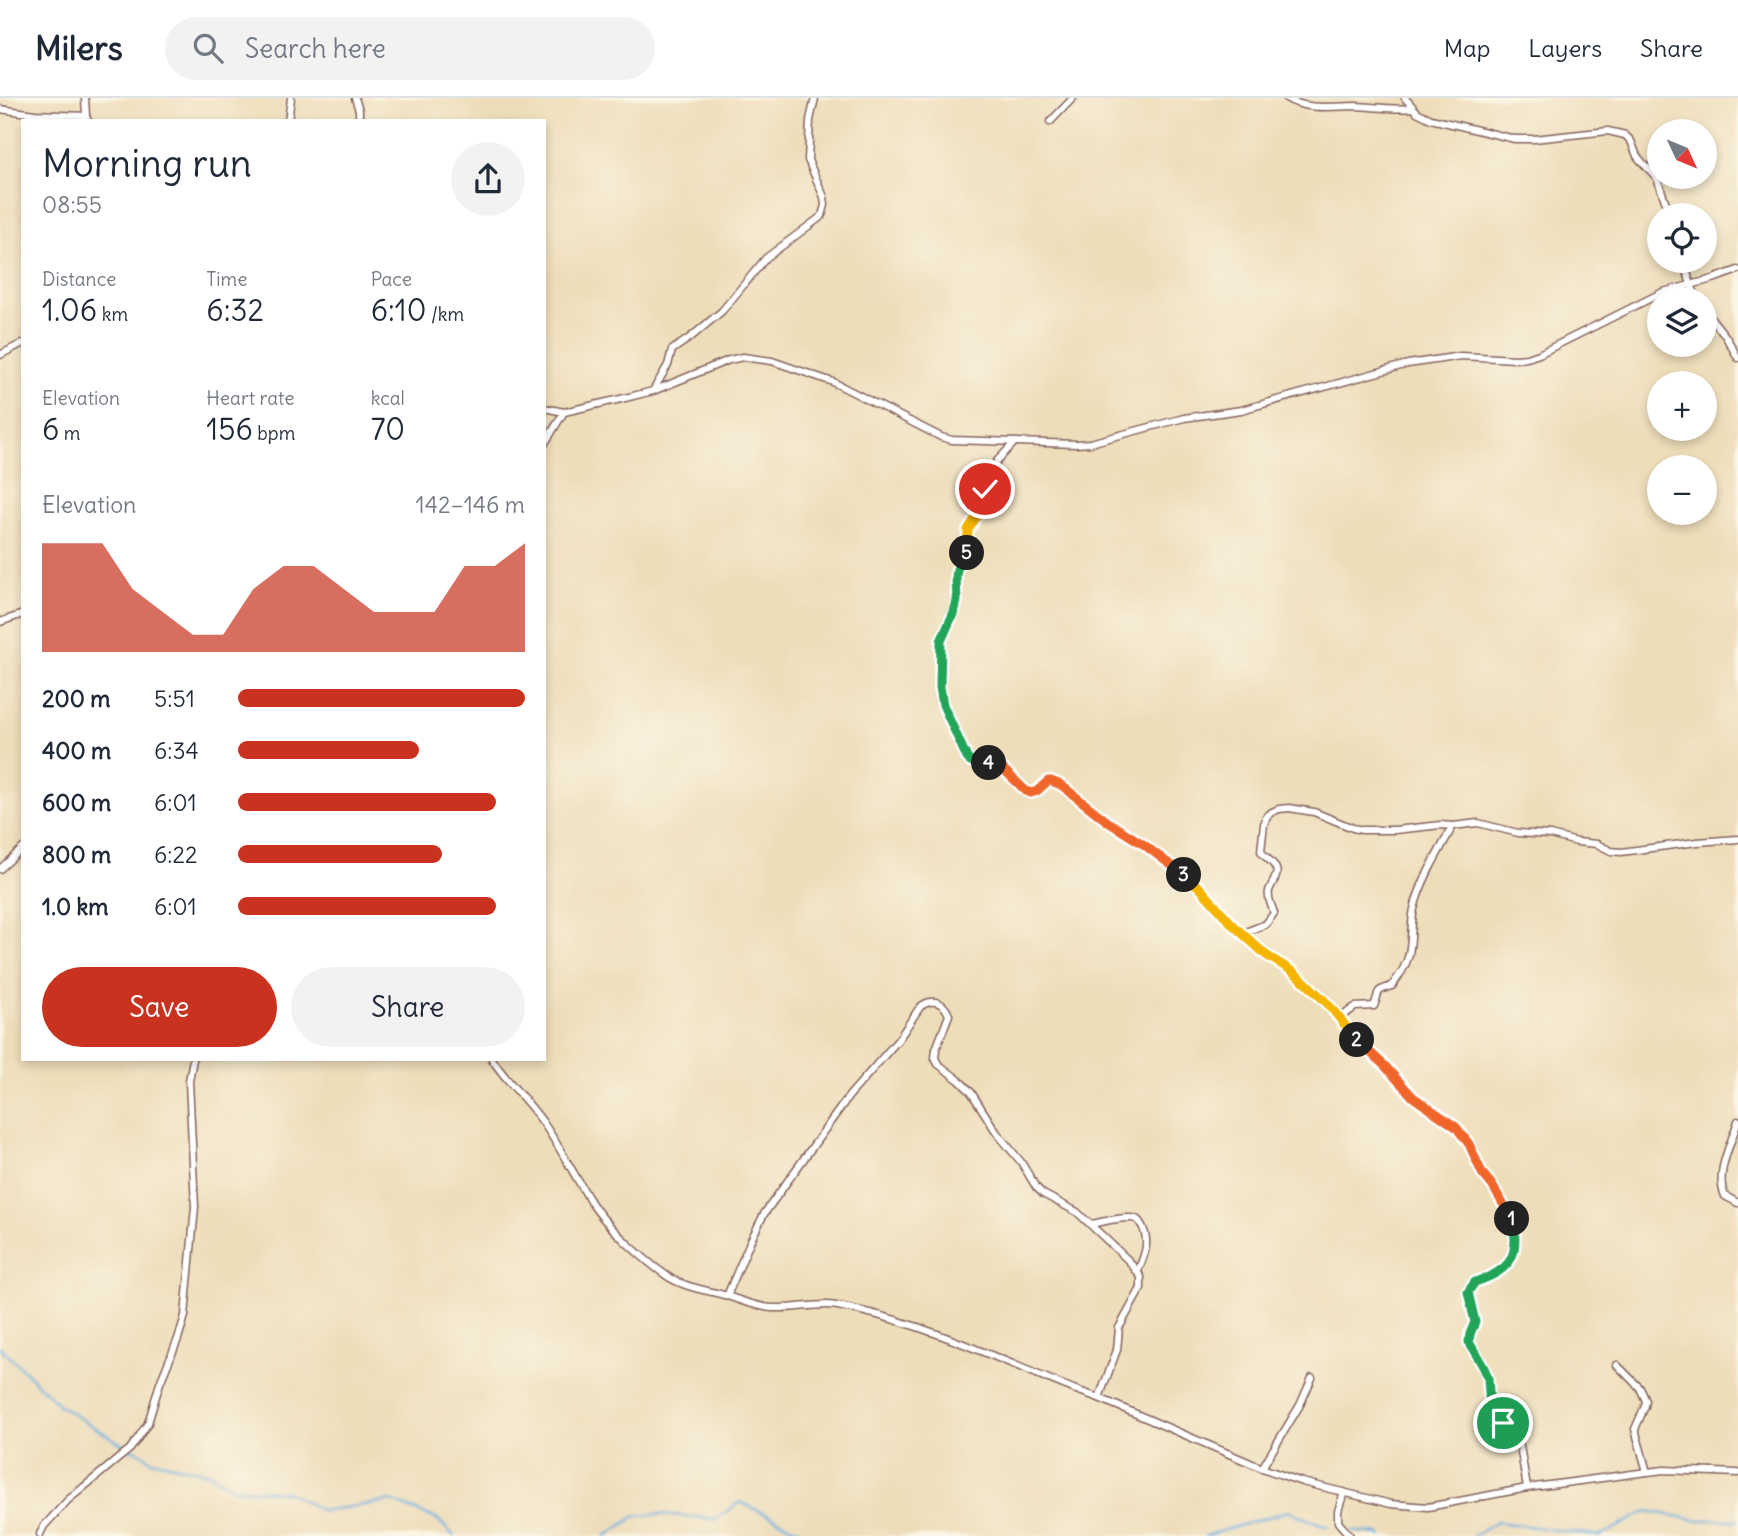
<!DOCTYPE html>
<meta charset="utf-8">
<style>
:root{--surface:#fff;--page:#f2f2f3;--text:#1f2937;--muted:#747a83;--line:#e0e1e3;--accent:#c8321e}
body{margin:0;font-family:Delius,sans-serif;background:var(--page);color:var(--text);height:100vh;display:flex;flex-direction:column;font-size:26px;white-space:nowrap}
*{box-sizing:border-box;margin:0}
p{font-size:23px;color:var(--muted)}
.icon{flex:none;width:38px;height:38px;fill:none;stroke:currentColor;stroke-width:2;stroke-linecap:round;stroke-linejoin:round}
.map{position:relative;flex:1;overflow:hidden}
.drawer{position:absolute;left:21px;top:21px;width:525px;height:942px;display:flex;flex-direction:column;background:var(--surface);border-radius:0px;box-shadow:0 4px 10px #0003}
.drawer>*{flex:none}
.needle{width:46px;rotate:134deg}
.controls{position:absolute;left:1647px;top:21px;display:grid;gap:14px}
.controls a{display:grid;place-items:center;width:70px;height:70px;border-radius:50%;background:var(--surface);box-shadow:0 4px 10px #0003;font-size:35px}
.pin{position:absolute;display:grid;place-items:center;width:60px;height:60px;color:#fff;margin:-30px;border:4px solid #fff;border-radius:50%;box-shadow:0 2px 7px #0007}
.km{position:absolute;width:35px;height:35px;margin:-18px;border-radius:50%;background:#222;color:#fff;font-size:19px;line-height:35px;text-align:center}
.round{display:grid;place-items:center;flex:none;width:74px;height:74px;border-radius:37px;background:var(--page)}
.headline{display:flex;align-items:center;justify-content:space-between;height:119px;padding:0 21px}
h1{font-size:38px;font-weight:600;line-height:52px}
.figures{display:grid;grid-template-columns:repeat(3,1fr);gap:10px;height:119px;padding:7px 21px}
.figures div{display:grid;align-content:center}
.figures b{font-size:30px;font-weight:600}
.figures small{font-size:19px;font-weight:400}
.figures p{font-size:19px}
.chart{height:196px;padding:14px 21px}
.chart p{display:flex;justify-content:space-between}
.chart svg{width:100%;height:126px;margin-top:7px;fill:var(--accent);opacity:.7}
.button{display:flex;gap:14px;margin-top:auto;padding:14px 21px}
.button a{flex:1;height:80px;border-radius:42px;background:var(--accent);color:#fff;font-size:28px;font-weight:600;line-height:80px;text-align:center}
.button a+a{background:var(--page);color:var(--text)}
ul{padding:0 21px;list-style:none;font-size:23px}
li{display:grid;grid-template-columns:112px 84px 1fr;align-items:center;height:52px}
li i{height:18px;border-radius:9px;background:var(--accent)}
header{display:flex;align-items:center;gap:42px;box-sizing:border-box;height:98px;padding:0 35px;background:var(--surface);border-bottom:2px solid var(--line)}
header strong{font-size:33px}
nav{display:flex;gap:38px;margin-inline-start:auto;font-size:24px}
.search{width:490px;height:63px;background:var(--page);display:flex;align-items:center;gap:18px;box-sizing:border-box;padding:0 24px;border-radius:38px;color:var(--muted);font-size:26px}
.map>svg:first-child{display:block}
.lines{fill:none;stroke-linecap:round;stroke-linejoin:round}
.stream{stroke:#6aacde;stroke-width:2.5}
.street-casing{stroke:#83625d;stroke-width:9}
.street{stroke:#fff;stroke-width:6}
.split-1-casing{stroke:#fff;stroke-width:14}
.split-2-casing{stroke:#fff;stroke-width:14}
.split-3-casing{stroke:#fff;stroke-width:14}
.split-4-casing{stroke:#fff;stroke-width:14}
.split-5-casing{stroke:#fff;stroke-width:14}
.split-6-casing{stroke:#fff;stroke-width:14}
.split-1{stroke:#22a559;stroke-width:9}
.split-2{stroke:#f0652b;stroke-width:9}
.split-3{stroke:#f5b400;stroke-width:9}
.split-4{stroke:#f0652b;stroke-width:9}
.split-5{stroke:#22a559;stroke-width:9}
.split-6{stroke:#f5b400;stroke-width:9}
</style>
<header>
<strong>Milers</strong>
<div class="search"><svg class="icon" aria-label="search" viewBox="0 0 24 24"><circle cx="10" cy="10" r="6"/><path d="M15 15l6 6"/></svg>Search here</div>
<nav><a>Map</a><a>Layers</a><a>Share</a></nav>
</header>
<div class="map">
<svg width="1738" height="1438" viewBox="0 0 1738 1438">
<rect width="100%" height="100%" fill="#fcf5e5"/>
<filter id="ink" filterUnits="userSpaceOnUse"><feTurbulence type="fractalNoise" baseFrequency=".0143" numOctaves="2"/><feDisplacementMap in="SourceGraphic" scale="14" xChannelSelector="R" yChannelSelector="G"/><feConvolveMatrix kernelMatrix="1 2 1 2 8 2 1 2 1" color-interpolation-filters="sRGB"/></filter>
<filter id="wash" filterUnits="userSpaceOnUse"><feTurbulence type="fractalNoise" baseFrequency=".00686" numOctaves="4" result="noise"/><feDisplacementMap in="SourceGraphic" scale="28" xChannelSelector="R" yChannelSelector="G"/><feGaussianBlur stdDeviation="1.57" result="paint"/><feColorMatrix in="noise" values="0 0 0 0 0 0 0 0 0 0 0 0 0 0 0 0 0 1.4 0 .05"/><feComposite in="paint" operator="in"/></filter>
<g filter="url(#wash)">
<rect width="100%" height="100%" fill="#edddb9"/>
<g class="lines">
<g class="stream">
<polyline points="0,1249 60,1308 130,1351 138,1353 151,1362 209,1375 234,1391 288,1394 322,1413 391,1403 437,1421 454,1438"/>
<polyline points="1352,1433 1378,1436 1382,1438"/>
<polyline points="606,1438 636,1418 660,1416 716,1421 740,1404 802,1433 817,1438"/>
<polyline points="1205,1438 1288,1413 1328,1429"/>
<polyline points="1473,1438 1497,1424 1600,1438"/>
<polyline points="1601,1438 1647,1413 1696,1422 1738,1422"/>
</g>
</g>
</g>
<g filter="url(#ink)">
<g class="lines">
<g class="street-casing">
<g id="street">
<polyline points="85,0 86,18 88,23"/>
<polyline points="355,0 359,12 359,23"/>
<path d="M 1286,0 C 1306,13 1335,8 1357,8 C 1376,9 1394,12 1413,10"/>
<polyline points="1405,0 1417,14 1431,21 1515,41 1534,41 1608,33 1625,37 1631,43 1637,58 1642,64 1657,80 1670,117"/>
<polyline points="0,11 35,16 86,18"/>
<polyline points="288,23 291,0"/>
<polyline points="1050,24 1073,0"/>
<path d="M 1684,163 C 1688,177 1690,189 1698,201"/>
<polyline points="1704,211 1726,239 1738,260"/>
<polyline points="0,257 23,245"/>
<polyline points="654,291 668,267 672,252 691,239 722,213 766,160 822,118 825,107 824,99 808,62 810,22 815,0"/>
<polyline points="544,310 564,314 625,300 653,293 729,262 743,259 772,263 833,284 941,339 952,342 1077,346 1090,345 1184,320 1241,312 1408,266 1461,258 1515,261 1527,260 1539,256 1663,194 1713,181 1738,172"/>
<path d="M 1015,344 L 997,363 L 985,391 L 982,410 L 968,432 L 967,454 L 957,471 L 956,479 L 957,503 L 941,543 L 940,589 L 943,607 L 967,660 C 975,669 989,662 1000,668 L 1026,693 L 1031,695 L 1037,693 L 1048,683 L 1051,683 L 1061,687 L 1108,724 L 1143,746 L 1192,783 L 1233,827 L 1266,857 L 1292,873 L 1305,884 L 1328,906 L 1354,939 L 1385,968 L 1413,999 L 1456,1029 L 1469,1046 L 1482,1075 L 1492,1087 L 1510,1116 L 1514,1131 L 1513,1156 L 1508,1166 L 1492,1179 L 1475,1184 L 1469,1190 L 1468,1194 L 1475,1224 L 1470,1236 L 1470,1244 L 1481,1264 L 1488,1281 L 1490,1306 L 1492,1314 L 1512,1334 L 1520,1348 L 1527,1390"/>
<polyline points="544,347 564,314"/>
<polyline points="0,524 23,516"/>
<polyline points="0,771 23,750"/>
<path d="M 1243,835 L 1266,826 L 1274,815 C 1272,808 1267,800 1269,793 C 1271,785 1279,779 1276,771 C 1274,764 1265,760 1261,753 L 1264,726 L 1267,718 L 1272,714 L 1279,711 L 1289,710 L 1314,714 L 1353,730 L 1362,732 L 1395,732 L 1441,727 L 1453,728 L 1478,725 L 1518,735 L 1550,737 L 1577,744 L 1597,746 L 1611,753 L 1621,754 L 1697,744 L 1738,741"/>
<path d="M 1340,920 L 1355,909 L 1374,908 C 1381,892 1373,894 1392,888 C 1400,877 1409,864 1410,849 C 1412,837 1411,824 1414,811 C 1421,782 1439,754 1453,728"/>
<path d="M 492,961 C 506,983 526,1001 542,1023 C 560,1049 574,1077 591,1104 C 606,1128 644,1162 667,1178 C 685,1190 707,1192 727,1198 C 743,1203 756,1209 773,1210 C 791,1211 808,1207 826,1207 C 837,1207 847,1210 857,1212 C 934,1229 1004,1264 1076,1292 L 1099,1300 L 1262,1370 L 1302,1384 L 1391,1406 L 1428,1409 L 1527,1390 L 1647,1374 L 1664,1372 L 1738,1375"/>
<path d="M 1738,1023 C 1732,1044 1714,1076 1725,1098 L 1738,1105"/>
<path d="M 1091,1126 C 1103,1124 1118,1119 1131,1120 C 1138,1120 1140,1124 1143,1130 C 1150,1146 1144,1158 1138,1173"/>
<path d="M 727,1198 L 750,1144 L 764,1116 L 849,998 L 898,942 L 920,909 C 932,899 944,904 949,917 L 936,951 L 935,960 L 938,966 L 959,982 L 971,994 L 997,1035 L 1021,1064 L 1036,1089 L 1043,1096 L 1077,1114 L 1129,1163 L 1141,1179 L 1141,1190 L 1119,1230 L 1117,1252 L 1099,1300"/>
<polyline points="1617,1267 1640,1290 1646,1303 1645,1308 1635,1331 1647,1374"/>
<polyline points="1262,1370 1300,1307 1312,1280"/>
<polyline points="1344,1394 1338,1413 1338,1424 1350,1438"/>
<polyline points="40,1436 44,1428 68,1402 119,1360 130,1351 138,1340 148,1325 160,1285 178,1241 185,1218 195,1109 189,983 193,961"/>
</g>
</g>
<use href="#street" class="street"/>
</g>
</g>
<g class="lines" filter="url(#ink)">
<g class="split-1-casing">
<path id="split-1" d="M 1503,1325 L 1490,1310 L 1488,1280 L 1484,1270 L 1469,1244 L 1470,1236 L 1475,1224 L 1468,1194 L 1475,1184 C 1510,1173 1521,1158 1512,1121"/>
</g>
<g class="split-2-casing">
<polyline id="split-2" points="1357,942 1385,968 1413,999 1456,1029 1469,1046 1482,1075 1492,1087 1512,1121"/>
</g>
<g class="split-3-casing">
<polyline id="split-3" points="1184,777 1199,789 1233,827 1266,857 1292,873 1305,884 1328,906 1357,942"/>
</g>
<g class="split-4-casing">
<polyline id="split-4" points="989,665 995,665 1000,668 1026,693 1031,695 1037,693 1048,683 1051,683 1061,687 1108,724 1143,746 1184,777"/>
</g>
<g class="split-5-casing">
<path id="split-5" d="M 967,455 L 957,471 L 956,479 L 957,503 L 954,514 L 941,543 L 940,589 L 943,607 L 967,660 C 972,667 981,665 989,665"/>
</g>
<g class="split-6-casing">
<polyline id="split-6" points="967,455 968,432 982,410 985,391"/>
</g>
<use href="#split-1" class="split-1"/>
<use href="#split-2" class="split-2"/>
<use href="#split-3" class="split-3"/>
<use href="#split-4" class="split-4"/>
<use href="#split-5" class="split-5"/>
<use href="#split-6" class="split-6"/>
</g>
</svg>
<div class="controls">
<a><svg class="needle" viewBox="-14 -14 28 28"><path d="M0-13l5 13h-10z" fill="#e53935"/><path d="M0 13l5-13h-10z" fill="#747a83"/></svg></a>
<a><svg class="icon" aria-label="locate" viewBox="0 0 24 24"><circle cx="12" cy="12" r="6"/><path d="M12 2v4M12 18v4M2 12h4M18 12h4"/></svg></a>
<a><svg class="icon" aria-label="layers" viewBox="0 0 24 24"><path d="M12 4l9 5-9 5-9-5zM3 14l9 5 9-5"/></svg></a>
<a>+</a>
<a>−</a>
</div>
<div class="pin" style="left:1503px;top:1325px;background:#1e9e55"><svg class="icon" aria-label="arrive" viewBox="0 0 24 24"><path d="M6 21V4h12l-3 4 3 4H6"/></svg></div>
<div class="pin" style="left:985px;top:391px;background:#d93025"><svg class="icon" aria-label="check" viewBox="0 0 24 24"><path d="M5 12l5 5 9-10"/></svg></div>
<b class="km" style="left:1512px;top:1121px">1</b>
<b class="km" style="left:1357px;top:942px">2</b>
<b class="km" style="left:1184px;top:777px">3</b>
<b class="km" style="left:989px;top:665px">4</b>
<b class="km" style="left:967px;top:455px">5</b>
<section class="drawer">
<div class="headline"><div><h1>Morning run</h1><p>08:55</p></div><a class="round"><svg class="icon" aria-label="share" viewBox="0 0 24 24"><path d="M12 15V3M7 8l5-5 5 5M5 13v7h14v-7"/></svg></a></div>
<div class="figures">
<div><p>Distance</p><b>1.06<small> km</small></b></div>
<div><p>Time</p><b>6:32</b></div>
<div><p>Pace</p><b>6:10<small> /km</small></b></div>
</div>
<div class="figures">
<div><p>Elevation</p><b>6<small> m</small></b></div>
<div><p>Heart rate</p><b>156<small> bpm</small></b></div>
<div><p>kcal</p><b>70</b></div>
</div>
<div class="chart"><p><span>Elevation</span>142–146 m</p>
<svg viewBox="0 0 160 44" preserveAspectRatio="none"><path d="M0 44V6L10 6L20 6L30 22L40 30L50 38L60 38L70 22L80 14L90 14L100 22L110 30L120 30L130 30L140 14L150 14L160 6V44z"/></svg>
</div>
<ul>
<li><b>200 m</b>5:51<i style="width:100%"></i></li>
<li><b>400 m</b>6:34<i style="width:63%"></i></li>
<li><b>600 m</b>6:01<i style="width:90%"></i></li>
<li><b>800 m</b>6:22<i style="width:71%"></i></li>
<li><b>1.0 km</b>6:01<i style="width:90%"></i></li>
</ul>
<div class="button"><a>Save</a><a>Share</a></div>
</section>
</div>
